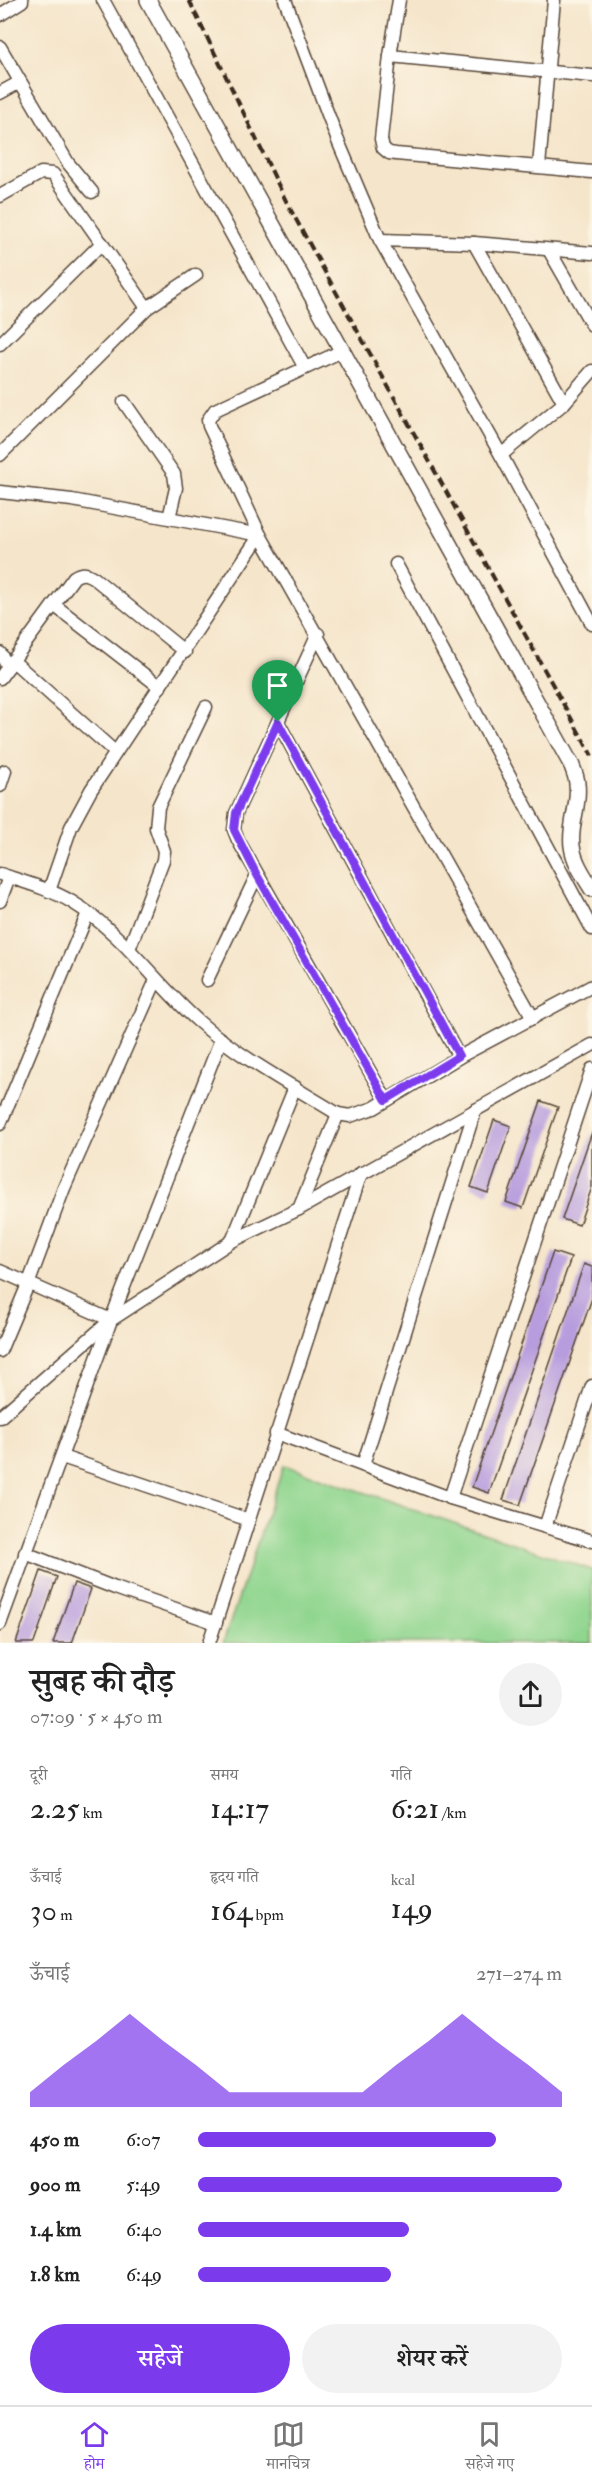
<!DOCTYPE html>
<html lang="hi">
<meta charset="utf-8">
<style>
:root{--surface:#fff;--page:#f2f2f2;--text:#222;--muted:#767676;--line:#e0e0e0;--accent:#7c3aed}
body{margin:0;font-family:"IM FELL Double Pica","Noto Serif Devanagari",serif;background:var(--page);color:var(--text);height:100vh;display:flex;flex-direction:column;font-size:22px;white-space:nowrap}
*{box-sizing:border-box;margin:0}
p{font-size:20px;color:var(--muted)}
.icon{flex:none;width:33px;height:33px;fill:none;stroke:currentColor;stroke-width:2;stroke-linecap:round;stroke-linejoin:round}
.map{position:relative;height:1643px;overflow:hidden}
.panel{display:flex;flex-direction:column;background:var(--surface);flex:1}
.panel>*{flex:none}
.pin{position:absolute;display:grid;place-items:center;width:51px;height:51px;color:#fff;margin:-62px -26px;border-radius:50% 50% 50% 0;rotate:-45deg;box-shadow:0 0 6px #0007}
.pin .icon{rotate:45deg}
.round{display:grid;place-items:center;flex:none;width:63px;height:63px;border-radius:32px;background:var(--page)}
.summary{display:flex;align-items:center;justify-content:space-between;height:102px;padding:0 30px}
h1{font-size:33px;font-weight:600;line-height:45px}
.stats{display:grid;grid-template-columns:repeat(3,1fr);gap:9px;height:102px;padding:6px 30px}
.stats div{display:grid;align-content:center}
.stats b{font-size:30px;font-weight:600}
.stats small{font-size:16px;font-weight:400}
.stats p{font-size:16px}
.chart{height:168px;padding:12px 30px}
.chart p{display:flex;justify-content:space-between}
.chart svg{width:100%;height:108px;margin-top:6px;fill:var(--accent);opacity:.7}
.button{display:flex;gap:12px;margin-top:auto;padding:12px 30px}
.button a{flex:1;height:69px;border-radius:36px;background:var(--accent);color:#fff;font-size:24px;font-weight:600;line-height:69px;text-align:center}
.button a+a{background:var(--page);color:var(--text)}
ul{padding:0 30px;list-style:none;font-size:20px}
li{display:grid;grid-template-columns:96px 72px 1fr;align-items:center;height:45px}
li i{height:15px;border-radius:8px;background:var(--accent)}
.tabs{display:flex;justify-content:space-around;align-items:center;height:84px;border-top:2px solid var(--line);background:var(--surface);font-size:16px;color:var(--muted)}
.tabs a{display:grid;justify-items:center;gap:3px}
.tabs .current{color:var(--accent)}
.map>svg:first-child{display:block}
.green{fill:#90d68f;stroke:#668056;stroke-width:1.5}
.building{fill:#b79dde}
.lines{fill:none;stroke-linecap:round;stroke-linejoin:round}
.minor-casing{stroke:#574638;stroke-width:15}
.tertiary-casing{stroke:#574638;stroke-width:18}
.minor{stroke:#fff;stroke-width:12}
.tertiary{stroke:#fff;stroke-width:15}
.rail{stroke:#3b2a1e;stroke-width:4;stroke-dasharray:9 4.5;stroke-linecap:butt}
.route-casing{stroke:#fff;stroke-width:12}
.route{stroke:#7c3aed;stroke-width:8}
</style>
<div class="map">
<svg width="592" height="1643" viewBox="0 0 592 1643">
<rect width="100%" height="100%" fill="#fcf5e5"/>
<filter id="ink" filterUnits="userSpaceOnUse"><feTurbulence type="fractalNoise" baseFrequency=".0167" numOctaves="2"/><feDisplacementMap in="SourceGraphic" scale="12" xChannelSelector="R" yChannelSelector="G"/><feConvolveMatrix kernelMatrix="1 2 1 2 8 2 1 2 1" color-interpolation-filters="sRGB"/></filter>
<filter id="wash" filterUnits="userSpaceOnUse"><feTurbulence type="fractalNoise" baseFrequency=".008" numOctaves="4" result="noise"/><feDisplacementMap in="SourceGraphic" scale="24" xChannelSelector="R" yChannelSelector="G"/><feGaussianBlur stdDeviation="1.35" result="paint"/><feColorMatrix in="noise" values="0 0 0 0 0 0 0 0 0 0 0 0 0 0 0 0 0 1.4 0 .05"/><feComposite in="paint" operator="in"/></filter>
<g filter="url(#wash)">
<rect width="100%" height="100%" fill="#f5e5ca"/>
<polygon class="green" points="284,1465 592,1570 592,1643 223,1643"/>
<g id="blocks">
<g class="building">
<polygon points="541,1101 558,1107 523,1208 506,1202"/>
<polygon points="494,1120 511,1126 488,1193 471,1187"/>
<polygon points="592,1132 592,1187 579,1225 562,1219"/>
<polygon points="553,1252 571,1258 489,1493 472,1487"/>
<polygon points="584,1264 592,1267 592,1298 520,1505 503,1500"/>
<polygon points="41,1571 57,1577 40,1626 34,1643 16,1643"/>
<polygon points="74,1583 91,1589 72,1643 53,1643"/>
</g>
</g>
</g>
<g filter="url(#ink)">
<use href="#blocks" fill-opacity="0" stroke="#574638" stroke-width="1.5"/>
<g class="lines">
<g class="minor-casing">
<g id="minor">
<polyline points="103,0 305,368"/>
<polyline points="285,0 338,141 380,240 501,455 592,624"/>
<polyline points="399,0 390,56 381,139 383,148 389,153 396,154 592,172"/>
<polyline points="0,15 22,1"/>
<polyline points="0,47 68,163 92,192"/>
<polyline points="390,56 592,76"/>
<polyline points="0,93 20,82"/>
<polyline points="539,166 554,0"/>
<polyline points="0,196 41,173 53,174 147,308"/>
<polyline points="380,240 474,243 592,253"/>
<polyline points="474,243 564,403"/>
<polyline points="549,250 592,325"/>
<polyline points="0,344 102,243"/>
<polyline points="342,351 215,410 208,420 209,426 260,535 533,1018"/>
<polyline points="124,402 174,474 176,488 169,518"/>
<polyline points="0,455 147,308 196,275"/>
<polyline points="501,455 564,403 592,371"/>
<polyline points="0,492 72,500 260,535 91,790 71,827 49,891"/>
<polyline points="396,564 592,929"/>
<polyline points="54,605 160,687"/>
<polyline points="318,634 236,813 234,830 238,840 386,1100"/>
<polyline points="0,653 8,667"/>
<polyline points="13,661 115,752"/>
<path d="M 0,678 L 74,577 C 82,572 86,573 94,578 L 185,652"/>
<polyline points="278,722 459,1057"/>
<polyline points="0,786 5,771"/>
<path d="M 0,874 C 24,882 50,889 72,902 C 122,932 155,983 198,1021 C 239,1057 291,1085 338,1114 L 350,1116 L 374,1108 L 459,1057 L 592,986"/>
<polyline points="0,901 9,877"/>
<polyline points="129,949 163,860 164,851 156,828 158,807 206,707"/>
<polyline points="207,980 257,875"/>
<polyline points="0,1124 88,913"/>
<polyline points="299,1209 338,1114"/>
<polyline points="232,1241 295,1087"/>
<polyline points="0,1271 111,1320"/>
<polyline points="0,1351 29,1282 64,1188 156,980"/>
<polyline points="0,1417 111,1320 221,1039"/>
<polyline points="276,1433 450,1498 592,1541"/>
<polyline points="62,1457 249,1520"/>
<polyline points="363,1465 475,1110"/>
<polyline points="450,1498 592,1069"/>
<polyline points="545,1527 592,1386"/>
<polyline points="25,1553 115,1588 216,1623"/>
<polyline points="0,1624 111,1320 232,1241 299,1209 592,1045"/>
<polyline points="209,1643 361,1173"/>
</g>
</g>
<g class="tertiary-casing">
<path id="tertiary" d="M 148,0 L 572,766 C 574,772 577,778 577,784 C 580,805 569,825 572,846 C 574,862 584,876 592,889"/>
</g>
<use href="#minor" class="minor"/>
<use href="#tertiary" class="tertiary"/>
<polyline class="rail" points="189,0 288,205 592,756"/>
</g>
</g>
<g class="lines" filter="url(#ink)">
<g class="route-casing">
<polygon id="route" points="278,722 459,1056 386,1100 257,875 234,830 236,813"/>
</g>
<use href="#route" class="route"/>
</g>
</svg>
<div class="pin" style="left:278px;top:722px;background:#1e9e55"><svg class="icon" aria-label="arrive" viewBox="0 0 24 24"><path d="M6 21V4h12l-3 4 3 4H6"/></svg></div>
</div>
<section class="panel">
<div class="summary"><div><h1>सुबह की दौड़</h1><p>07:09 · 5 × 450 m</p></div><a class="round"><svg class="icon" aria-label="share" viewBox="0 0 24 24"><path d="M12 15V3M7 8l5-5 5 5M5 13v7h14v-7"/></svg></a></div>
<div class="stats">
<div><p>दूरी</p><b>2.25<small> km</small></b></div>
<div><p>समय</p><b>14:17</b></div>
<div><p>गति</p><b>6:21<small> /km</small></b></div>
</div>
<div class="stats">
<div><p>ऊँचाई</p><b>30<small> m</small></b></div>
<div><p>हृदय गति</p><b>164<small> bpm</small></b></div>
<div><p>kcal</p><b>149</b></div>
</div>
<div class="chart"><p><span>ऊँचाई</span>271–274 m</p>
<svg viewBox="0 0 160 44" preserveAspectRatio="none"><path d="M0 44V38L10 27L20 17L30 6L40 17L50 27L60 38L70 38L80 38L90 38L100 38L110 27L120 17L130 6L140 17L150 27L160 38V44z"/></svg>
</div>
<ul>
<li><b>450 m</b>6:07<i style="width:82%"></i></li>
<li><b>900 m</b>5:49<i style="width:100%"></i></li>
<li><b>1.4 km</b>6:40<i style="width:58%"></i></li>
<li><b>1.8 km</b>6:49<i style="width:53%"></i></li>
</ul>
<div class="button"><a>सहेजें</a><a>शेयर करें</a></div>
</section>
<nav class="tabs">
<a class="current"><svg class="icon" aria-label="home" viewBox="0 0 24 24"><path d="M3 11l9-7 9 7M6 9v11h12V9"/></svg>होम</a>
<a><svg class="icon" aria-label="map" viewBox="0 0 24 24"><path d="M3 6l6-2 6 2 6-2v14l-6 2-6-2-6 2zM9 4v14M15 6v14"/></svg>मानचित्र</a>
<a><svg class="icon" aria-label="saved" viewBox="0 0 24 24"><path d="M7 4h10v16l-5-4-5 4z"/></svg>सहेजे गए</a>
</nav>
